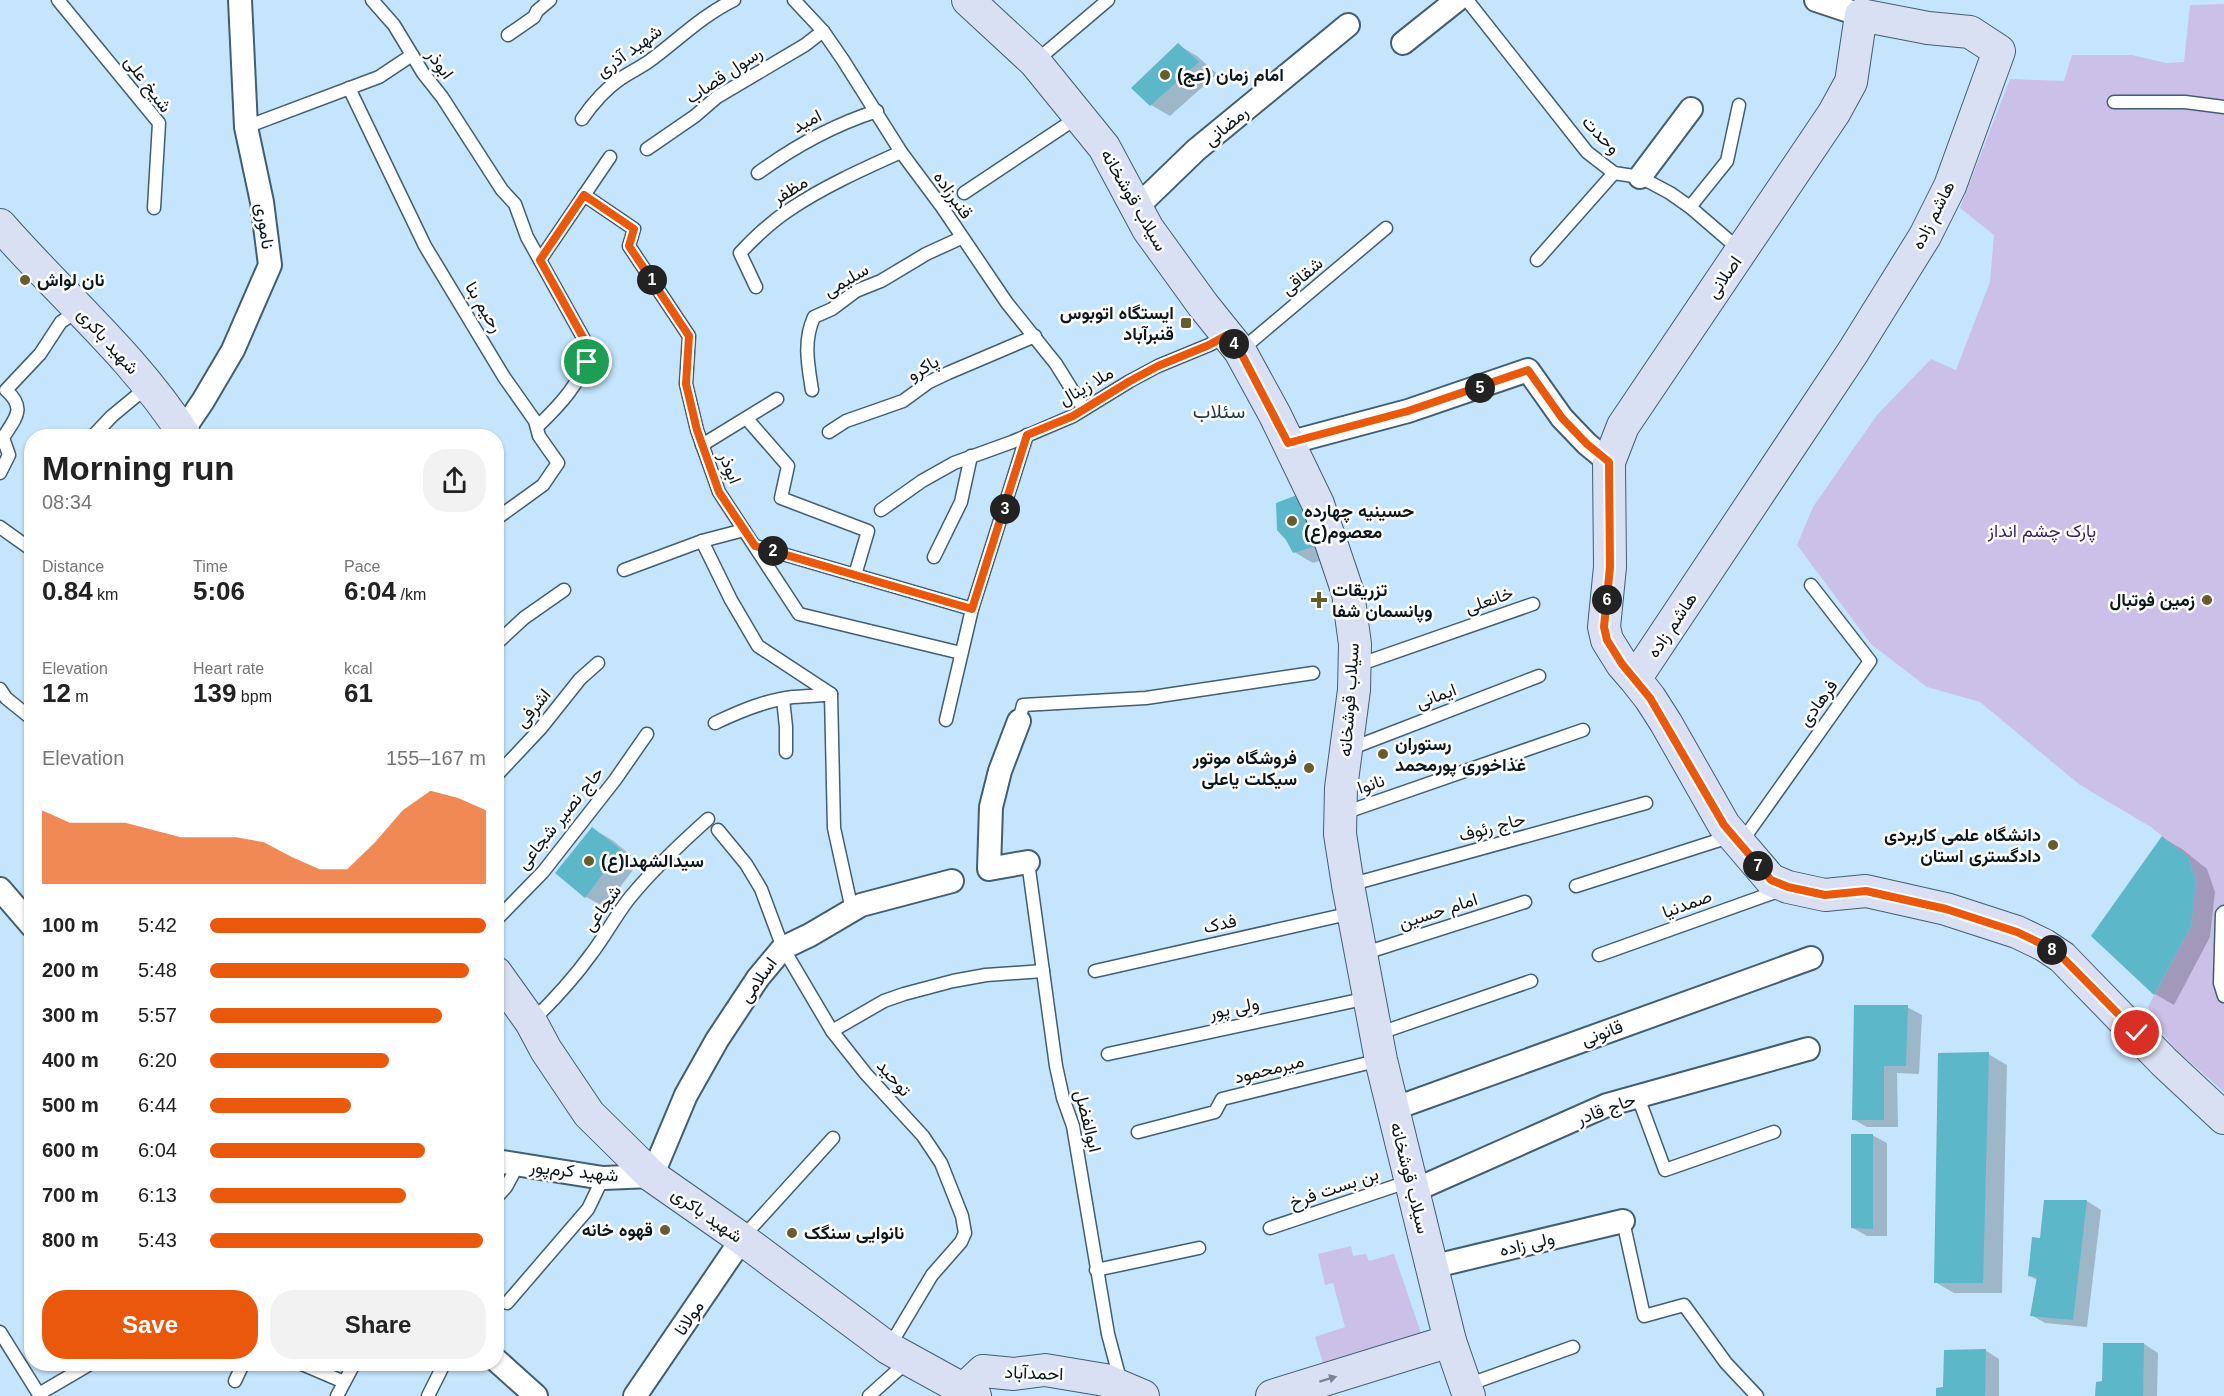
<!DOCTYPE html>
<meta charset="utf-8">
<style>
:root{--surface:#fff;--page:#f2f2f2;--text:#222;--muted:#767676;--accent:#ea580c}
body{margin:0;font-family:Arial,Vazirmatn,sans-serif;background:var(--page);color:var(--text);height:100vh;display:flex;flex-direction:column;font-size:22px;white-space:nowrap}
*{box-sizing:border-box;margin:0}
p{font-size:20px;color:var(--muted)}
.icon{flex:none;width:33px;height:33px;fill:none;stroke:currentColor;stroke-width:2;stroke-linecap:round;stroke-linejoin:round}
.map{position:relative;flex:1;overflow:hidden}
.drawer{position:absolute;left:24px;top:429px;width:480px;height:942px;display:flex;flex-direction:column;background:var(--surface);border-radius:24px;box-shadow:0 2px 4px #0004}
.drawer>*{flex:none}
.pin{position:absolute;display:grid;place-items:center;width:51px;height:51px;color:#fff;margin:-26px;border:3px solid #fff;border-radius:50%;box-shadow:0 2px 6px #0007}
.km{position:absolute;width:30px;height:30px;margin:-15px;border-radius:50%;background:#222;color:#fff;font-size:16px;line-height:30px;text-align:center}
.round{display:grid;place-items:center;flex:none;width:63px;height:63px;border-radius:24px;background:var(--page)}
.overview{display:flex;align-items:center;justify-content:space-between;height:102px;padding:0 18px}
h1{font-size:33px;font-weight:700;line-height:45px}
.stats{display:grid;grid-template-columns:repeat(3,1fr);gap:9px;height:102px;padding:6px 18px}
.stats div{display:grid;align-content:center}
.stats b{font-size:26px;font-weight:700}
.stats small{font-size:16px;font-weight:400}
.stats p{font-size:16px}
.chart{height:168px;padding:12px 18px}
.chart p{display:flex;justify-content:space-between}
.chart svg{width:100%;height:108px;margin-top:6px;fill:var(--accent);opacity:.7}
.cta{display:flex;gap:12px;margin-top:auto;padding:12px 18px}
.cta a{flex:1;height:69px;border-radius:24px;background:var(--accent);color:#fff;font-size:24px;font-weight:700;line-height:69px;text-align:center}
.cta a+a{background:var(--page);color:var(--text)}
ul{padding:0 18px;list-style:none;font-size:20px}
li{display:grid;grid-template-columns:96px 72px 1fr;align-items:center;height:45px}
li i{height:15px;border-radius:8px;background:var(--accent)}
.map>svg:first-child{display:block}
.green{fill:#cac0e8}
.shadow{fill:#0003}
.building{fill:#5cb7c8}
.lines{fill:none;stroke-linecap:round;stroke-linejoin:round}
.lane-casing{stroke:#425e71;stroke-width:15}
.street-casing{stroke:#425e71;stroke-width:26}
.secondary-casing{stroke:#425e71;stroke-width:34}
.lane{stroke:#fff;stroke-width:12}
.street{stroke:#fff;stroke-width:22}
.secondary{stroke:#d9e0f3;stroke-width:32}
.oneway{fill:#7c8693}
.route-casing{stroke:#fff;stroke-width:12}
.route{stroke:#ea580c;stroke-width:8}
.poi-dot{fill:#675d29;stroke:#fff;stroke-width:2}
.labels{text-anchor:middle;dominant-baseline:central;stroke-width:5;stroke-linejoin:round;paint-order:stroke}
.street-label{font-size:18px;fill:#0b171e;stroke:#fff}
.poi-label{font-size:18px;font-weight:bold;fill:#0b171e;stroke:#fff;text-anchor:start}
.park-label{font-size:18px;fill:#381e66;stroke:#fff}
.neighbourhood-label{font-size:20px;fill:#213c4e;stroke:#fff}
</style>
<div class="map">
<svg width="2224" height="1396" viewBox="0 0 2224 1396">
<rect width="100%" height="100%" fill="#c5e5fc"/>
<g class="green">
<polygon points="2224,4 2224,1092 2172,1046 2148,1007 2191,926 2196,881 2188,857 2151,827 2080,785 1980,702 1927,687 1871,644 1797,545 1813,507 1877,415 1931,359 1956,370 1990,282 1994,235 1960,208 2010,79 2064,81 2072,55 2132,55 2166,63 2184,62 2190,5"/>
<polygon points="1351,1246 1353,1256 1366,1254 1369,1261 1394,1254 1422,1336 1325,1369 1315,1337 1345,1327 1333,1283 1325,1285 1318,1254"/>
</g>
<g class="shadow">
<polygon points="1178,45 1197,56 1217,74 1170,116 1151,105"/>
<polygon points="1297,497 1334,556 1313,563 1294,552"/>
<polygon points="593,829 612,840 639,862 605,907 586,897 557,873"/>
<polygon points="2163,838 2182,849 2207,869 2215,892 2210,937 2174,1005 2155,994 2093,936"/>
<polygon points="1907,1007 1922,1015 1919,1074 1897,1073 1898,1127 1867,1127 1853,1119"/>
<polygon points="1988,1054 2007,1065 2002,1293 1954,1293 1935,1282"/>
<polygon points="1872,1135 1887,1143 1887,1236 1867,1236 1853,1228"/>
<polygon points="2087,1201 2101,1210 2087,1327 2045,1323 2031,1315 2037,1280 2030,1276 2041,1239"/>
<polygon points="2144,1344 2158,1353 2157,1396 2097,1396 2103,1382"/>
<polygon points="1985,1350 1999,1359 1999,1396 1937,1396"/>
</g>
<g class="building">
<polygon points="1178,43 1199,62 1150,106 1131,88"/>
<polygon points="1297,495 1316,546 1293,553 1286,540 1277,530 1276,503"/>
<polygon points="592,827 621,850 585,898 555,873"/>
<polygon points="2162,836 2188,857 2196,881 2191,926 2154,995 2091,936"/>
<polygon points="1854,1005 1908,1005 1906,1066 1884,1066 1884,1120 1852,1120"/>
<polygon points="1989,1052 1983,1283 1934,1283 1938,1053"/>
<polygon points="1851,1134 1873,1134 1873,1229 1851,1228"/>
<polygon points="2044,1200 2087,1200 2073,1320 2030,1316 2037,1277 2028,1276 2032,1237 2040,1238"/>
<polygon points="2103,1343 2144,1343 2143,1396 2095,1396 2096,1382 2102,1381"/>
<polygon points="1986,1349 1985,1396 1936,1396 1936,1388 1943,1387 1944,1350"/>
</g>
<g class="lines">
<g class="lane-casing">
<g id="lane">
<polyline points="58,0 159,123 154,208"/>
<path d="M 372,0 L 394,25 L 423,73 L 442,97 L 502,190 L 515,204 L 527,237 L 590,350 C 582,382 560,405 537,427"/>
<polyline points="794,0 823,31 843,60 901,152 942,207 1007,303 1056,364 1084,409"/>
<polyline points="1467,0 1587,152 1614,173 1640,177 1670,193 1690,207 1741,251"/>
<polyline points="508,35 534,17 537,11 550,0"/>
<polyline points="1036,61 1108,0"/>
<polyline points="349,88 425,246 504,377 535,421 539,436 558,463 543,485 496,519"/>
<polyline points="2114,102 2185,102 2224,107"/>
<path d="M 582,119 C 593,103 604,90 620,79 C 629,73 639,68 648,62 C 677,41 701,16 734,0"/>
<polyline points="246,127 379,77 412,55"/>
<polyline points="647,149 695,116 717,97 805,45 823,31"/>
<path d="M 758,173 C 795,146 833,125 877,111"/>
<polyline points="964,193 1078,117"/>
<polyline points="584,195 634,229 629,246 689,336 686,384 697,430 719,492 799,614 961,653"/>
<polyline points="1690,207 1727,161 1739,105"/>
<polyline points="540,260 610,157"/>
<polyline points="1537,260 1614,173"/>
<path d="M 756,287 L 740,253 C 755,237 771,222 789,210 C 823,187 863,169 901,152"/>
<polyline points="1240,351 1386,228"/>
<path d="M 812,390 C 808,365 803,341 814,317 L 832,309 L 856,291 L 881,281 L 926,254 L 961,238"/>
<polyline points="747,419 788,466 781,498 868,531 855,575"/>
<polyline points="829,432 846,421 903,401 929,382 948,373 1035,336"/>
<polyline points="93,436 112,416 147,387"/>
<polyline points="702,445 777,399"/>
<path d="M 0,473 L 9,455 L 3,438 C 15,418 27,409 6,390 L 40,354 L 61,322 L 79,310"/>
<polyline points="881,510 922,481 954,463 1012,442 1073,416 1130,381 1158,366 1209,345 1226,336"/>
<polyline points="0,527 32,550"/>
<polyline points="702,541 731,600 758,646 831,694"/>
<polyline points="755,546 972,609"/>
<polyline points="934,557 961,502 971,456"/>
<polyline points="624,570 702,541 744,530"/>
<polyline points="496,644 524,618 564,590"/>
<polyline points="1355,666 1533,604"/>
<polyline points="0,689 6,698 32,719"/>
<polyline points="783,699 786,727 786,752"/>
<polyline points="946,720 972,609 1027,435"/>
<polyline points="1019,721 1023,705 1146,698 1313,673"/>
<path d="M 715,723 C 740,711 766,700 793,697 C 806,696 818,696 831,694 L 834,828 L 852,910"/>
<polyline points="1347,750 1539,676"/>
<polyline points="496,776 541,728 580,679 598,663"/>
<polyline points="1341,814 1583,730"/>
<polyline points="718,830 746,864 761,889 783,948 832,1031 866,1074 923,1136 941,1163 962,1216 965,1233 961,1242 932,1275 889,1347"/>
<polyline points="1740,844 1870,661 1811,585"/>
<polyline points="1028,862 1056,1066 1063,1098 1073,1126 1108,1334 1121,1383"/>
<polyline points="1349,885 1646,803"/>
<polyline points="1576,886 1732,836"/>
<polyline points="2224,912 2222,914 2220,983 2224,996"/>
<polyline points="496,920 543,872 615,780 647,734"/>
<polyline points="1362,954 1525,902"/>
<polyline points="1599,955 1781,890"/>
<polyline points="1095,971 1352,913"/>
<path d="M 532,1021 C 554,1000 574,978 592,953 C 605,936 615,917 628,900 C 652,870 680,844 708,819"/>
<polyline points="832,1031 884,1001 904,994 953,981 986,975 1043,971"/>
<polyline points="1377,1034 1531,981"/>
<polyline points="1108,1054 1368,998"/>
<polyline points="1638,1097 1665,1170 1774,1132"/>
<polyline points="1138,1132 1215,1112 1222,1099 1380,1060"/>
<polyline points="496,1198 506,1187 518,1165"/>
<polyline points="1623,1221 1644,1316 1684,1305 1726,1363 1757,1396"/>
<polyline points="1270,1228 1410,1181"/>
<polyline points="742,1238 833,1138"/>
<polyline points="1096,1270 1199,1248"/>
<polyline points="507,1303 588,1209 603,1178"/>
<polyline points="0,1332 40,1396"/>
<polyline points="302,1364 344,1382"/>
<polyline points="235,1381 243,1364"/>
<polyline points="1467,1385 1573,1347"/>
<polyline points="39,1394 90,1364"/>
<polyline points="337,1396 354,1364"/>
<polyline points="428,1396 444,1364"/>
<polyline points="869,1396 909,1360"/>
</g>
</g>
<g class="street-casing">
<g id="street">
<polyline points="1816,0 1861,15"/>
<polyline points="1403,43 1457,0"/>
<polyline points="1640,177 1691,109"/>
<polyline points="1136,208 1196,150 1348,25"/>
<polyline points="182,432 203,401 233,350 270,265 262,202 246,127 240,0"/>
<polyline points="1288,443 1408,411 1528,370 1562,418 1587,444 1609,462"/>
<polyline points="1019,721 1000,771 991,807 989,869 1028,862"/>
<polyline points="0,889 32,926"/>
<polyline points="1393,1109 1811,958"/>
<polyline points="496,1161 603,1178 652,1176 686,1095 717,1040 758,978 783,948 810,935 861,905 952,881"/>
<polyline points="1413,1191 1607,1105 1808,1049"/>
<polyline points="1431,1267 1623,1221"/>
<polyline points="496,1360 536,1396"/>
<polyline points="635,1396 742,1239"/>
</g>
</g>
<g class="secondary-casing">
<g id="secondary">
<polyline points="968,0 1035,62 1104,147 1148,229 1203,305 1240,351 1275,415 1318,504 1348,593 1355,644 1354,690 1341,788 1340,834 1348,885 1381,1060 1450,1341 1469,1396"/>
<path d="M 0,225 C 61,295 135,357 185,436"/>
<polyline points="1635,679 1622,664 1607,640 1604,627 1610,567 1609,462 1623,426 1834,113 1851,82 1861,15 1928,28 1970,32 1999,51 1950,186 1925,236 1853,352 1635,679 1650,698 1666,723 1724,825 1771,880 1788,887 1825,895 1866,891 1946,909 2017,932 2044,945 2062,957 2164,1062 2224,1118"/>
<polyline points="496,973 531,1022 546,1050 589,1114 652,1176 742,1239 888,1348 975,1396"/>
<polyline points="964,1389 983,1371 1014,1374 1045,1370 1105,1380 1143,1396"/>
<polyline points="1272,1396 1450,1341"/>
</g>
</g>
<use href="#lane" class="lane"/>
<use href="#street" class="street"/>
<use href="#secondary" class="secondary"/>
</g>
<defs><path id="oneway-solid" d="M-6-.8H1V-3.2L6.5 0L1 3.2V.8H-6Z" transform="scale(1.5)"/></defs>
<use class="oneway" href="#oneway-solid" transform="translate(1328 1379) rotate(-17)"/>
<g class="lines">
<g class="route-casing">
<polyline id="route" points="587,362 590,350 540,260 584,195 634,229 629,246 689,336 686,384 697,430 719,492 755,546 972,609 1027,435 1073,416 1130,381 1158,366 1209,345 1227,335 1240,351 1288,443 1408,411 1528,370 1562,418 1587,444 1609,462 1610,567 1604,627 1607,640 1622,664 1650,698 1724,825 1771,880 1788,887 1825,895 1866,891 1946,909 2017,932 2044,945 2062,957 2137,1033"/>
</g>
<use href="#route" class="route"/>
</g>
<g class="poi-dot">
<circle cx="1165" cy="75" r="6"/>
<circle cx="25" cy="280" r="6"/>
<rect x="1180" y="317" width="12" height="12" rx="3"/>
<circle cx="1292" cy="521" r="6"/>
<path d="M1316 591h6v6h6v6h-6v6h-6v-6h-6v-6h6z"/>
<circle cx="2207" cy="600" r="6"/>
<circle cx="1383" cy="754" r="6"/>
<circle cx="1309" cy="768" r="6"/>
<circle cx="2053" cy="845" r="6"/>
<circle cx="589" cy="861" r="6"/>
<circle cx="665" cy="1230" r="6"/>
<circle cx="792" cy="1233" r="6"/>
</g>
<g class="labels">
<g class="street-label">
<text transform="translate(629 51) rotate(-36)">شهید آذری</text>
<text transform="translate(440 64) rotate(54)">ابوذر</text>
<text transform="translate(724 75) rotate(-34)">رسول قصاب</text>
<text transform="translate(148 84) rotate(53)">شیخ علی</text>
<text transform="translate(807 121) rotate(-27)">امید</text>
<text transform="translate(1226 126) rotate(-40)">رمضانی</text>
<text transform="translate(1601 135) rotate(46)">وحدت</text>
<text transform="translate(790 190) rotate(-32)">مظفر</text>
<text transform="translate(953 195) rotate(55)">قنبرزاده</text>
<text transform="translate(1134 200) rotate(60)">سیلاب قوشخانه</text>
<text transform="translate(1933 215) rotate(-63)">هاشم زاده</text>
<text transform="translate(265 226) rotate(82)">ناموری</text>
<text transform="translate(1302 276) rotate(-40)">شقاقی</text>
<text transform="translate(1724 277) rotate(-55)">اصلانی</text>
<text transform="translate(846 280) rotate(-30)">سلیمی</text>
<text transform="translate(484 307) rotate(59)">رحیم بنا</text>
<text transform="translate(108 341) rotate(48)">شهید باکری</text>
<text transform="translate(923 368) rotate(-30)">پاکرو</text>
<text transform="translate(1086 386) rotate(-30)">ملا زینال</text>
<text transform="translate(730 468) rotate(68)">ابوذر</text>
<text transform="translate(1489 600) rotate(-19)">خانعلی</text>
<text transform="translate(1672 625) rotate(-56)">هاشم زاده</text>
<text transform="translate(1436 696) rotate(-21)">ایمانی</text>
<text transform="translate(1349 700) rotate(-86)">سیلاب قوشخانه</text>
<text transform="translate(1818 703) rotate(-54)">فرهادی</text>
<text transform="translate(533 708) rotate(-50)">اشرفی</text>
<text transform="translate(1371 784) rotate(-19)">نانوا</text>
<text transform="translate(560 818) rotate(-51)">حاج نصیر شجاعی</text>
<text transform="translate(1492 827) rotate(-15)">حاج رئوف</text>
<text transform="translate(1687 904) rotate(-20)">صمدنیا</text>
<text transform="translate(602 908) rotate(-54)">شجاعی</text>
<text transform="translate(1438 911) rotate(-18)">امام حسین</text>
<text transform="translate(1220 924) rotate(-13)">فدک</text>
<text transform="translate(758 980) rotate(-54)">اسلامی</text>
<text transform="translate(1234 1008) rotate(-12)">ولی پور</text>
<text transform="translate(1602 1033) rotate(-20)">قانونی</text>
<text transform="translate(1269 1069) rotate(-14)">میرمحمود</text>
<text transform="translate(894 1078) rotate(49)">توحید</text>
<text transform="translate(1606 1109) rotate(-20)">حاج قادر</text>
<text transform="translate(1088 1121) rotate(76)">ابوالفضل</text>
<text transform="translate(574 1171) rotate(6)">شهید کرم‌پور</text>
<text transform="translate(1410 1178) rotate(76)">سیلاب قوشخانه</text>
<text transform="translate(1334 1188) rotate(-19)">بن بست فرخ</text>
<text transform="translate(707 1215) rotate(35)">شهید باکری</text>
<text transform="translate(1527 1244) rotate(-13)">ولی زاده</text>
<text transform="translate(689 1318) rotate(-56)">مولانا</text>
<text transform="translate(1034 1373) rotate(2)">احمدآباد</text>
</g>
<g class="poi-label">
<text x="1177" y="75">امام زمان (عج)</text>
<text x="37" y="280">نان لواش</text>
<text x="1174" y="313" text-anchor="end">ایستگاه اتوبوس<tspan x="1174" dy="21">قنبرآباد</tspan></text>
<text x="1304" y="511">حسینیه چهارده<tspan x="1304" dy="21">معصوم(ع)</tspan></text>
<text x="1332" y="590">تزریقات<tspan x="1332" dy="21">وپانسمان شفا</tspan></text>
<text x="2195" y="600" text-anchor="end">زمین فوتبال</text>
<text x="1395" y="744">رستوران<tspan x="1395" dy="21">غذاخوری پورمحمد</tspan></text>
<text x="1297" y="758" text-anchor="end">فروشگاه موتور<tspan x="1297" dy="21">سیکلت یاعلی</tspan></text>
<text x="2041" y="835" text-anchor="end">دانشگاه علمی کاربردی<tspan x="2041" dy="21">دادگستری استان</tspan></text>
<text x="601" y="861">سیدالشهدا(ع)</text>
<text x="653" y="1230" text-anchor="end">قهوه خانه</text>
<text x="804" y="1233">نانوایی سنگک</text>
</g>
<g class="park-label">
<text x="2042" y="531">پارک چشم انداز</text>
</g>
<g class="neighbourhood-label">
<text x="1219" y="411">سئلاب</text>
</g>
</g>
</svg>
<div class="pin" style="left:587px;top:362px;background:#1e9e55"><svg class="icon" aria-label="arrive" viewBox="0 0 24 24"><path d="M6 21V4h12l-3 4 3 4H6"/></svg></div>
<div class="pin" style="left:2137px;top:1033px;background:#d93025"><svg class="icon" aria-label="check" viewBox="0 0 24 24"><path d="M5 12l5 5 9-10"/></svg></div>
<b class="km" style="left:652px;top:280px">1</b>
<b class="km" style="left:773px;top:551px">2</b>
<b class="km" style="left:1005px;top:509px">3</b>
<b class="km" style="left:1234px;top:344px">4</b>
<b class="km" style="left:1480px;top:388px">5</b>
<b class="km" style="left:1607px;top:600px">6</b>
<b class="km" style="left:1758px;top:866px">7</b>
<b class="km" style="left:2052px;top:950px">8</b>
<section class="drawer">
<div class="overview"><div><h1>Morning run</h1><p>08:34</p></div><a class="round"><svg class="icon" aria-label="share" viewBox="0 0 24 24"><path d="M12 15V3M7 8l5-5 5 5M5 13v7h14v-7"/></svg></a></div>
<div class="stats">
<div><p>Distance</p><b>0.84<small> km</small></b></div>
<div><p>Time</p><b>5:06</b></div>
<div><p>Pace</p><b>6:04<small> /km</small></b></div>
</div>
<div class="stats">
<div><p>Elevation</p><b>12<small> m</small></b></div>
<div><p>Heart rate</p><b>139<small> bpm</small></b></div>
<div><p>kcal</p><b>61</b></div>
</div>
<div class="chart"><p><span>Elevation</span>155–167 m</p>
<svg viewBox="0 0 160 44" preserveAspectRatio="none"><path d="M0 44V14L10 19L20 19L30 19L40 22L50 25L60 25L70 25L80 27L90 33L100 38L110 38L120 27L130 14L140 6L150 9L160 14V44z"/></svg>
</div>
<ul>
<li><b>100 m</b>5:42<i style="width:100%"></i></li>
<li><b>200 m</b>5:48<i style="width:94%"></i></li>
<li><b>300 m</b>5:57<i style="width:84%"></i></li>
<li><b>400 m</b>6:20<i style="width:65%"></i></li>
<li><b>500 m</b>6:44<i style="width:51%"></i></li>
<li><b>600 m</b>6:04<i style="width:78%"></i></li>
<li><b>700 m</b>6:13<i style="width:71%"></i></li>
<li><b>800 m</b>5:43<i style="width:99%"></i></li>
</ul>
<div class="cta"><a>Save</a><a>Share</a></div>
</section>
</div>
